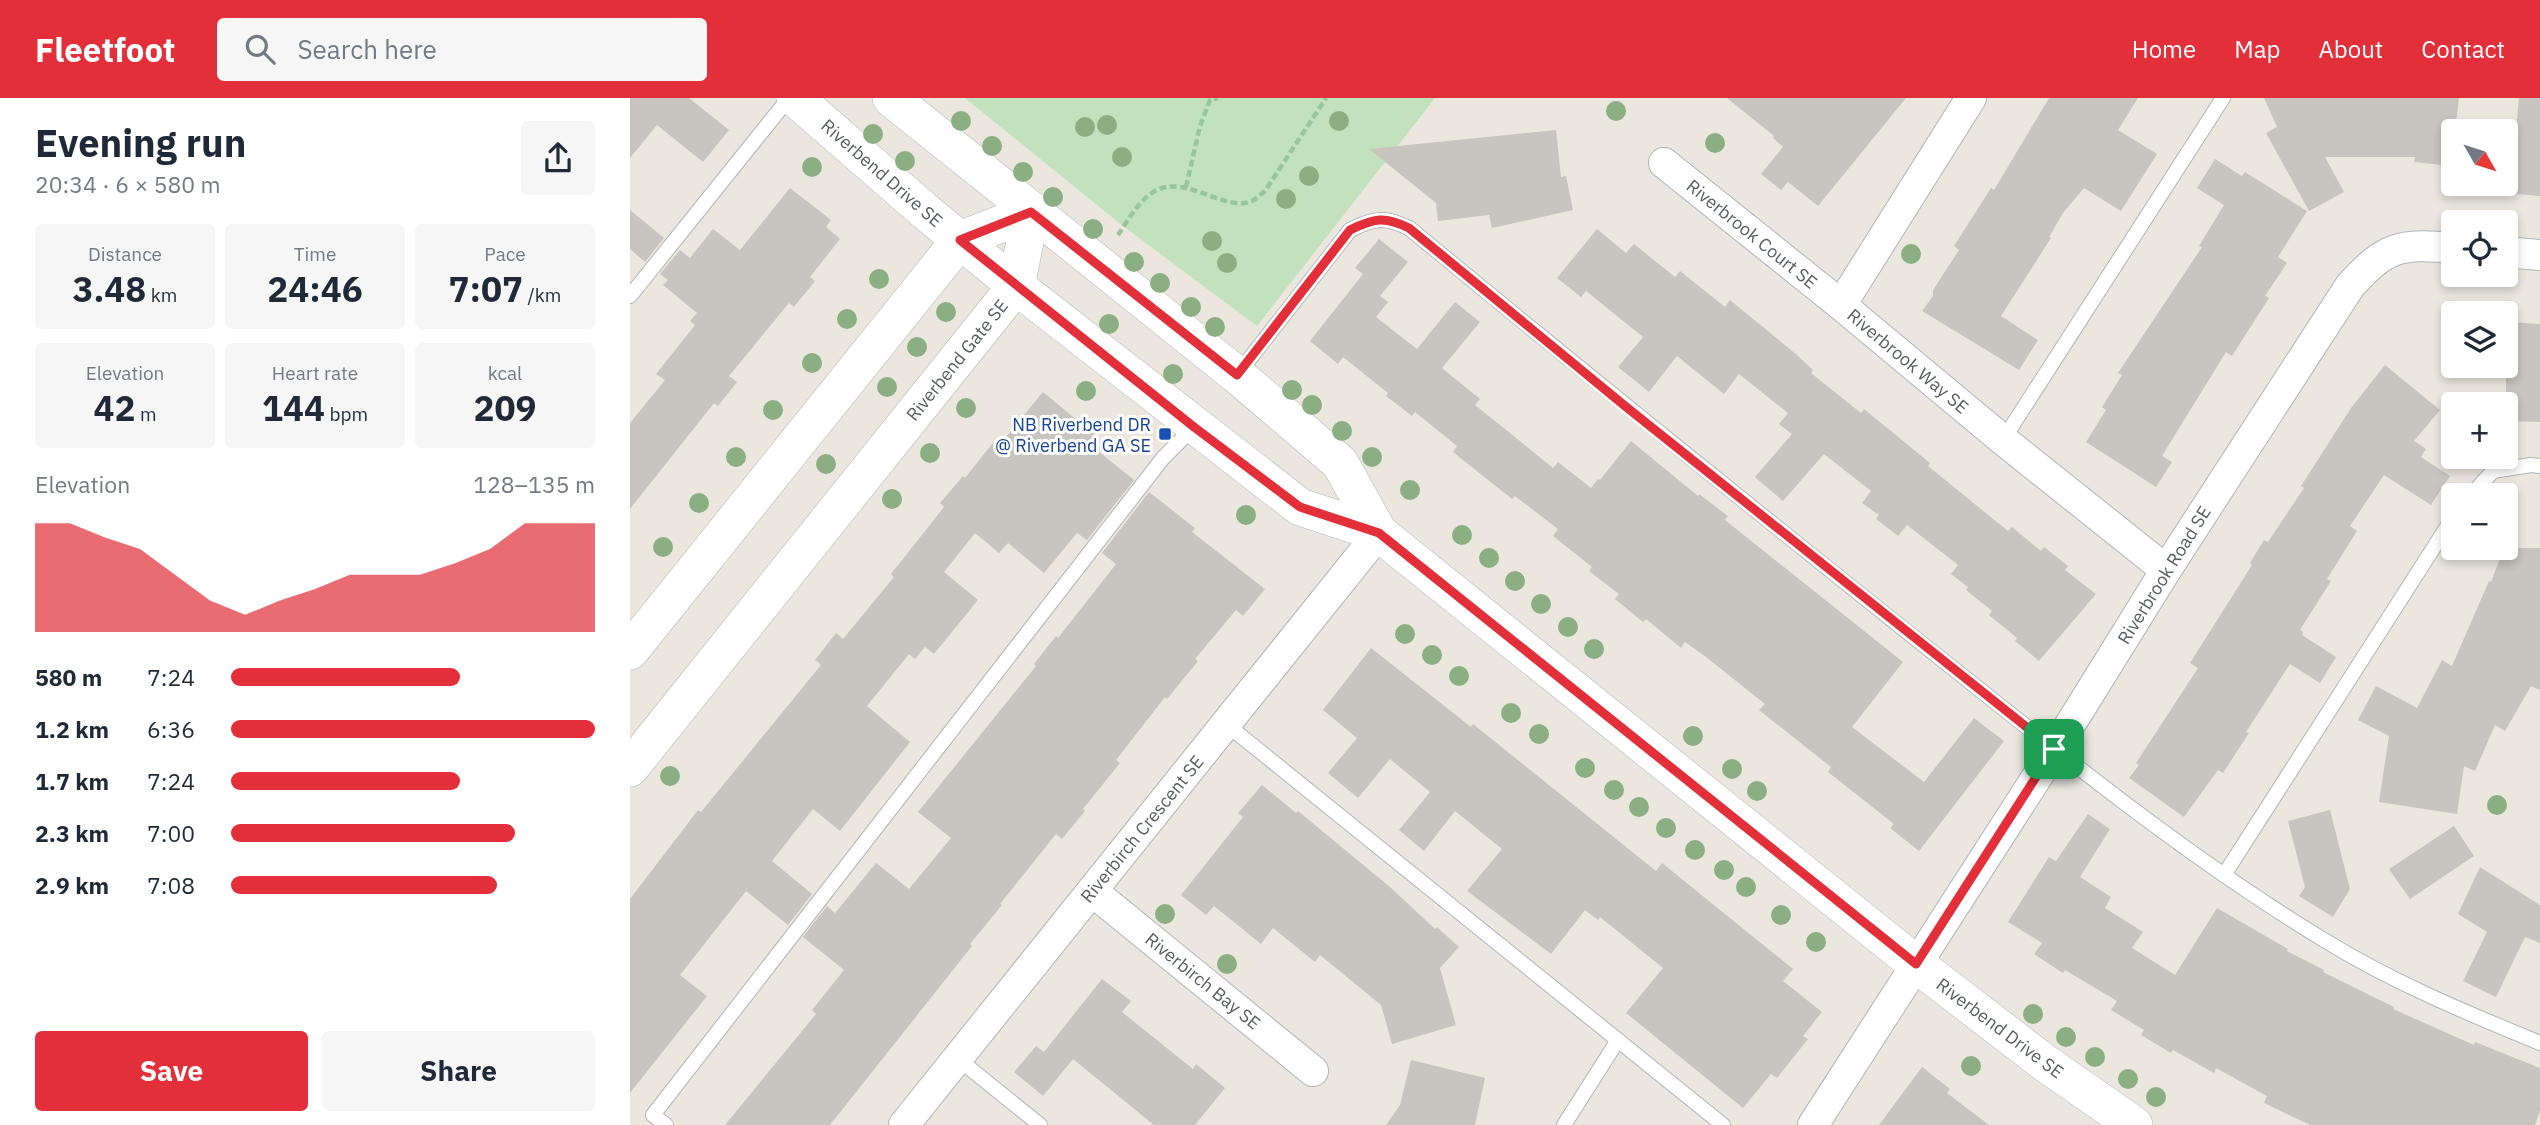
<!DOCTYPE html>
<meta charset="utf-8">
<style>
:root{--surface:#fff;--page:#f6f6f7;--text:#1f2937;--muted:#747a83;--accent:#e22f39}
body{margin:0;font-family:"IBM Plex Sans",sans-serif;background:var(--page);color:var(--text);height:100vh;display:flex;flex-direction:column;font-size:26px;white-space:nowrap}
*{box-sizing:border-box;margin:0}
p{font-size:23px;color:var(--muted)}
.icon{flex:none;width:38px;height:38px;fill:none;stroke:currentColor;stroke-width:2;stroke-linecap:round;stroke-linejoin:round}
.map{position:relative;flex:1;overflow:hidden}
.panel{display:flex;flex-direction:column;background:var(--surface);width:630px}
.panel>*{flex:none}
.needle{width:46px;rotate:129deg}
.buttons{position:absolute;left:1811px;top:21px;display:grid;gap:14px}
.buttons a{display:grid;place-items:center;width:77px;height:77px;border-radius:7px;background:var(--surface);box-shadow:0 4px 10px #0003;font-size:35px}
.pin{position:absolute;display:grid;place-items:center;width:60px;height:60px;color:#fff;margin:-30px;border-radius:14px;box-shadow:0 4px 10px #0006}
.round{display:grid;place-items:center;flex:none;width:74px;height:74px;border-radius:7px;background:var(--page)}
.overview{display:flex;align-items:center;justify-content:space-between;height:119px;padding:0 35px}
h1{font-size:38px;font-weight:700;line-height:52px}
.stats{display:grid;grid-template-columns:repeat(3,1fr);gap:10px;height:119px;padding:7px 35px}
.stats div{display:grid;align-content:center;border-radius:7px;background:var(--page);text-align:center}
.stats b{font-size:35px;font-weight:700}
.stats small{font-size:19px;font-weight:400}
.stats p{font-size:19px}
.chart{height:196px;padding:14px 35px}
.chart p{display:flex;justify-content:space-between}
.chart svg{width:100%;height:126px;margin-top:7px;fill:var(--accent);opacity:.7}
.button{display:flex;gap:14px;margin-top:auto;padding:14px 35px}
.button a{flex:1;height:80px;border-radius:7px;background:var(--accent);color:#fff;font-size:28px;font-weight:700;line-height:80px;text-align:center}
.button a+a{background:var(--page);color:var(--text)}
ul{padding:0 35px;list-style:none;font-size:23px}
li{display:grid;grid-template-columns:112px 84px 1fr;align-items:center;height:52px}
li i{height:18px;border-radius:9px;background:var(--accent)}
header{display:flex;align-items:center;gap:42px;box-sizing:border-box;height:98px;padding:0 35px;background:var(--accent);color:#fff}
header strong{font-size:33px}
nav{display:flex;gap:38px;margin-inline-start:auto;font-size:24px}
.search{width:490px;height:63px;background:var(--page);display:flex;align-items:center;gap:18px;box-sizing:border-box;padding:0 24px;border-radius:7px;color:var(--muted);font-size:26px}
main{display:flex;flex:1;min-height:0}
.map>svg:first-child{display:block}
.green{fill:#c1e2bc}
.building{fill:#c8c4bf}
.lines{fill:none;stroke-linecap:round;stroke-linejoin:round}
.service-casing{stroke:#b0b4b7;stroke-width:16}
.minor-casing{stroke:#b0b4b7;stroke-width:32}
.tertiary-casing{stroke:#b0b4b7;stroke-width:38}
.path{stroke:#97c69e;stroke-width:4.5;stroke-dasharray:7 3.5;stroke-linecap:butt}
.service{stroke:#fff;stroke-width:14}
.minor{stroke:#fff;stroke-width:30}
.tertiary{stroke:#fff;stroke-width:37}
.tree{fill:#8baf83}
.route-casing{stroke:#fff;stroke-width:14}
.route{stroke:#e22f39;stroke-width:9}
.transit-dot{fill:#1a4fb4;stroke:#fff;stroke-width:2.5}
.labels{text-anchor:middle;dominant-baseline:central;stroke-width:6;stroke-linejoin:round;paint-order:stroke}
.street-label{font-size:18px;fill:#585d60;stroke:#fff}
.transit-label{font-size:18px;fill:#164399;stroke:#fff;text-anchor:end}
</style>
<header>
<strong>Fleetfoot</strong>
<div class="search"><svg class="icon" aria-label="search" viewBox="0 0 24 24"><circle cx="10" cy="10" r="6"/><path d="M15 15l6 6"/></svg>Search here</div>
<nav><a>Home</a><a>Map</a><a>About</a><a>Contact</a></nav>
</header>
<main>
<section class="panel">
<div class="overview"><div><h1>Evening run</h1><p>20:34 · 6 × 580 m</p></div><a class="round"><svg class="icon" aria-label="share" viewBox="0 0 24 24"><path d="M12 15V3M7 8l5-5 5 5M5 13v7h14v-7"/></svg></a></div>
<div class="stats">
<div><p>Distance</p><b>3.48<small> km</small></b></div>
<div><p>Time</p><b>24:46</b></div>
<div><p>Pace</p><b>7:07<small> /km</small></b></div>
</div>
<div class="stats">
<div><p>Elevation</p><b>42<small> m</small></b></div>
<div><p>Heart rate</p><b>144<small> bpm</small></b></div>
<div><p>kcal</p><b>209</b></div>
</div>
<div class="chart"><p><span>Elevation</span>128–135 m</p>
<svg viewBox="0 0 160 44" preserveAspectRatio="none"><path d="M0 44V6L10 6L20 11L30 15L40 24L50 33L60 38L70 33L80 29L90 24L100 24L110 24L120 20L130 15L140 6L150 6L160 6V44z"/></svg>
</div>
<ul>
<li><b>580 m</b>7:24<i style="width:63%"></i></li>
<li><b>1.2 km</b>6:36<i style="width:100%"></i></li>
<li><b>1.7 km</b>7:24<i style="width:63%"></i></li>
<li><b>2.3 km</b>7:00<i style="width:78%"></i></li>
<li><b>2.9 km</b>7:08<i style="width:73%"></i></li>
</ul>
<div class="button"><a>Save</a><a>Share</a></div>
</section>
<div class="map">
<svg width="1910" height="1027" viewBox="0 0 1910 1027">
<rect width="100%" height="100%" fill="#ebe7df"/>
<polygon class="green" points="335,0 805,0 627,228 493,128"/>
<g class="building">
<polygon points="0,0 59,0 99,32 73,64 27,27 0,60"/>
<polygon points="1097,0 1276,0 1188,108 1158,84 1151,92 1131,76 1153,49 1143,40 1144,38"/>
<polygon points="1419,0 1508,0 1488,32 1527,56 1491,113 1454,90 1433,115 1419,139 1421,140 1371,218 1408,242 1389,272 1292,213 1303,198 1303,192 1329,152 1324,148 1361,90 1364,92"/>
<polygon points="1634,0 1829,0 1825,33 1824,33 1822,68 1784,64 1785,59 1695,59 1714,94 1679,113 1636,35 1647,29"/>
<polygon points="1889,0 1910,0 1910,98 1876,95 1876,30 1886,31"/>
<polygon points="926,32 931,79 936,78 943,112 862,130 859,117 808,123 806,105 739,51"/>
<polygon points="1585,61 1612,78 1615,74 1677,113 1648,159 1657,165 1635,198 1639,200 1602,258 1596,254 1532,358 1542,364 1526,389 1456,344 1476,312 1472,309 1492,277 1488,275 1572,149 1569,148 1594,107 1567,90"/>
<polygon points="160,90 201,122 196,129 210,141 180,179 185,183 164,209 159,205 99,278 107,284 88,308 84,305 0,411 0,325 35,282 26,276 65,227 60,223 67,215 33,187 38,182 30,176 50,152 60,160 83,131 110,152"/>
<polygon points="0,112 34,140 15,164 0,151"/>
<polygon points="967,131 996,155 1004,146 1045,179 1050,173 1095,209 1100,202 1167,257 1183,272 1181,275 1231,315 1234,311 1300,365 1298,368 1378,433 1382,429 1411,453 1414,449 1438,468 1435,472 1466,496 1409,563 1385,543 1387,540 1359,517 1362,513 1336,492 1338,489 1321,476 1328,467 1277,427 1268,438 1246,421 1249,417 1232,405 1241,393 1194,356 1153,403 1125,379 1162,336 1149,326 1158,315 1109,276 1094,296 1047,258 1019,294 988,269 1013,239 956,193 951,199 927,180"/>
<polygon points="749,141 778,164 750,198 758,204 746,219 787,251 825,204 850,224 812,270 850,301 845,307 880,335 923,370 928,364 961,390 968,381 970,382 1001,343 1068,398 1069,396 1098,418 1095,422 1273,564 1222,629 1294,684 1344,620 1374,643 1289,753 1260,730 1264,726 1198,674 1201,669 1129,612 1135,606 1076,559 1055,544 1051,550 1016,521 1013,524 985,501 989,496 959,473 962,469 923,438 928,431 885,398 882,401 848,374 823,354 827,348 785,314 782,318 756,298 758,295 713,259 708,266 680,243 733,176 725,170"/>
<polygon points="1876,224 1910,226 1910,324 1876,323"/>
<polygon points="1755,267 1810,312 1784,343 1796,351 1791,359 1820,378 1801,407 1754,377 1720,428 1727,433 1697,481 1701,483 1670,532 1673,534 1672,537 1706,559 1690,585 1660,566 1616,634 1619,635 1593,675 1588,672 1554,719 1499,680 1509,667 1506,665 1568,570 1560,565 1622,467 1620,465 1634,442 1638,444 1674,390 1671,388 1721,310"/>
<polygon points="413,294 465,337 458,345 504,382 457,442 447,435 414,475 378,445 369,455 345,435 314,474 348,502 304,556 295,549 285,561 279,556 237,608 280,644 210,733 183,711 142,763 182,796 158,827 116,793 50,877 77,898 0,995 0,801 68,712 71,714 191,567 185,562 206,535 213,541 264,479 261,476 314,409 310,405 333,378 335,380 366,341 371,344 376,339"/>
<polygon points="519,394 565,430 562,434 635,491 613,518 606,512 565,561 568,563 537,601 535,599 486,662 490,665 453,711 455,713 432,741 426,736 370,806 372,807 340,846 342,848 200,1027 95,1027 186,916 182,912 214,872 173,839 197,808 205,815 246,765 279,791 321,740 288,714 406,568 404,566 426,538 428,540 486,466 472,455"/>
<polygon points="1874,450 1910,450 1910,592 1901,588 1875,633 1865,627 1845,673 1834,668 1827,716 1749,704 1759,638 1728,622 1746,588 1787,610 1812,562 1822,568 1859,483 1861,484"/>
<polygon points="741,550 841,629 843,626 1026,773 1032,765 1163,871 1153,883 1192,914 1173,938 1178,941 1147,980 1141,976 1113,1010 996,915 1033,870 970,819 968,822 955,812 921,856 837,793 872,751 825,713 794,753 769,732 800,694 760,661 728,700 698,675 727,640 693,612"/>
<polygon points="632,687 666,715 668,713 760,789 805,831 807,829 829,849 810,870 826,927 762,946 751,907 690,857 685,864 643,830 631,846 584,808 576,817 551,797 613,719 608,715"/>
<polygon points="1700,712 1720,791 1703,819 1669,798 1675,789 1658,723"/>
<polygon points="1458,716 1480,731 1450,779 1481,799 1475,810 1513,834 1502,850 1545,877 1587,810 1658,851 1657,853 1694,872 1693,874 1764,909 1763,911 1844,947 1845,944 1910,970 1910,1013 1905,1027 1680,1027 1634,1005 1637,998 1586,970 1584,975 1543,952 1541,955 1511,937 1514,932 1481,912 1487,903 1435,872 1433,875 1404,856 1412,845 1378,824 1419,759 1426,763"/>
<polygon points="1824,728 1844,758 1780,801 1759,771"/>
<polygon points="1850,769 1910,807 1910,845 1895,839 1866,899 1833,883 1857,834 1828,816"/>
<polygon points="472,881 501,903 492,914 563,971 566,966 595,990 565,1027 524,1027 443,961 413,998 384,974 406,948 414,954"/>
<polygon points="781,962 855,980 845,1027 756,1027 770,1007"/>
<polygon points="1292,969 1320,991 1317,995 1359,1027 1249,1027"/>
</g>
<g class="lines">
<g class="service-casing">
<g id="service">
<polyline points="0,198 159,0"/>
<path d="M 607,277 L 720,132 C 744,120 755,118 779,130 C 944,266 1110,400 1276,533 C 1412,641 1546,752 1694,842 C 1762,884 1837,915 1910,945"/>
<polyline points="1373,342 1593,0"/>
<polyline points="1841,397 1863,373 1901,367 1910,368"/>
<polyline points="596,626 1093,1027"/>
<polyline points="1594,777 1824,418"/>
<polyline points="327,960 410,1027"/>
<polyline points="36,1027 23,1017 533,360 564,329"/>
<polyline points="934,1027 988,942"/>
</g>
</g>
<g class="minor-casing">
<g id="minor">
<polyline points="1341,0 1211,207 1373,342 1536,472"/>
<polyline points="1034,65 1211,207"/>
<polyline points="1876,154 1910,157"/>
<polyline points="462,793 683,973"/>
<polyline points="274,1027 749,435"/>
<path d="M 1183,1027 L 1425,651 L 1536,472 L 1720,188 C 1756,148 1770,145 1824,150"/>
</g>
</g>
<g class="tertiary-casing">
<g id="tertiary">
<polyline points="165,0 296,114 386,188 670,409 749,435 1286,866 1415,965 1504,1027"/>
<polyline points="261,0 607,277 710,365 749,435"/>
<polyline points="0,553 330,142 401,114"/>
<polyline points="0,670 386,188 401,114"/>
</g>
</g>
<g class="path">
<polyline points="556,89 570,28 580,2 588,0"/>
<path d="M 488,137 C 499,121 512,96 532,90 C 561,81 597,114 622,103 C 626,101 631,96 635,93 L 696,0"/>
</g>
<use href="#service" class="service"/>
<use href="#minor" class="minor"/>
<use href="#tertiary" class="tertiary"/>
</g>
<g class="tree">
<circle cx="986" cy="13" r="10"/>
<circle cx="331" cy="23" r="10"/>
<circle cx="709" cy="23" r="10"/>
<circle cx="477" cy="27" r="10"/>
<circle cx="455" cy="29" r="10"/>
<circle cx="243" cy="36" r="10"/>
<circle cx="1085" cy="45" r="10"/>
<circle cx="362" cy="48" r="10"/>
<circle cx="492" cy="59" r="10"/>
<circle cx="275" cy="63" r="10"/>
<circle cx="182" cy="69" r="10"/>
<circle cx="393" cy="74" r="10"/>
<circle cx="679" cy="78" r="10"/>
<circle cx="423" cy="99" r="10"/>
<circle cx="656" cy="101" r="10"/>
<circle cx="463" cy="131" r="10"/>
<circle cx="582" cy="143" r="10"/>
<circle cx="1281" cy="156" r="10"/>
<circle cx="504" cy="164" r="10"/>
<circle cx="597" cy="165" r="10"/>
<circle cx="249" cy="181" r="10"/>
<circle cx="530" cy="185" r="10"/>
<circle cx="561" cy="209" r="10"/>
<circle cx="316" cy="214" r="10"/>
<circle cx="217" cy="221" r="10"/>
<circle cx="479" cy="226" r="10"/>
<circle cx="585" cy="229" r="10"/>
<circle cx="287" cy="249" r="10"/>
<circle cx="182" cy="265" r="10"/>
<circle cx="543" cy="276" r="10"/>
<circle cx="257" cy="289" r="10"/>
<circle cx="662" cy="292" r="10"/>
<circle cx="456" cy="293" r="10"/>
<circle cx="682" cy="307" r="10"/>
<circle cx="336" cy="310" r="10"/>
<circle cx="143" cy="312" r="10"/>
<circle cx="712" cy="333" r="10"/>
<circle cx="300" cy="355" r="10"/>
<circle cx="106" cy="359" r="10"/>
<circle cx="742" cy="359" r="10"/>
<circle cx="196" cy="366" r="10"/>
<circle cx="780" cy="392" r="10"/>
<circle cx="262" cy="401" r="10"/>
<circle cx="69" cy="405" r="10"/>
<circle cx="616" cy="417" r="10"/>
<circle cx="832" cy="437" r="10"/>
<circle cx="33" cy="449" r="10"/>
<circle cx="859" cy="460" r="10"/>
<circle cx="885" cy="483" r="10"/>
<circle cx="911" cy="506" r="10"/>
<circle cx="938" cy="529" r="10"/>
<circle cx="775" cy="536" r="10"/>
<circle cx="964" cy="551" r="10"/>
<circle cx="802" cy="557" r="10"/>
<circle cx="829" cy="578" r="10"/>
<circle cx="881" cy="615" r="10"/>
<circle cx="909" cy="636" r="10"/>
<circle cx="1063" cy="638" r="10"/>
<circle cx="955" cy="670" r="10"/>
<circle cx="1102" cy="671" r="10"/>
<circle cx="40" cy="678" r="10"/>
<circle cx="984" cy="692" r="10"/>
<circle cx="1127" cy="693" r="10"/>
<circle cx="1867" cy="707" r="10"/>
<circle cx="1009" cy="709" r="10"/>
<circle cx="1036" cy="730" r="10"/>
<circle cx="1065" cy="752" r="10"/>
<circle cx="1094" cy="772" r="10"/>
<circle cx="1116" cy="789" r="10"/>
<circle cx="535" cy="816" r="10"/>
<circle cx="1151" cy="817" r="10"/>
<circle cx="1186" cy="844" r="10"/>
<circle cx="597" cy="866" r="10"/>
<circle cx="1403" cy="916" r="10"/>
<circle cx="1436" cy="939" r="10"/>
<circle cx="1465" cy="959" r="10"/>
<circle cx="1341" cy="968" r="10"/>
<circle cx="1498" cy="981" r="10"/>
<circle cx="1526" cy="999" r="10"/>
</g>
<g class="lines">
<g class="route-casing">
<path id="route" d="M 401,114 L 607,277 L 720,132 C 744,120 755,118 779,130 L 995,308 L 1424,651 L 1286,866 L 749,435 L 670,409 L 564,329 L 330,142 Z"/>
</g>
<use href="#route" class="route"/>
</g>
<rect class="transit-dot" x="528" y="329" width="14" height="14" rx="3.5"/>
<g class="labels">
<g class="street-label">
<text transform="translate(252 75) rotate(41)">Riverbend Drive SE</text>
<text transform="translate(1122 136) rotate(39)">Riverbrook Court SE</text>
<text transform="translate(327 262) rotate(-51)">Riverbend Gate SE</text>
<text transform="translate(1278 263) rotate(40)">Riverbrook Way SE</text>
<text transform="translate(1534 477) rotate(-58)">Riverbrook Road SE</text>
<text transform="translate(512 731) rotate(-51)">Riverbirch Crescent SE</text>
<text transform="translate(573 883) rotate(39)">Riverbirch Bay SE</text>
<text transform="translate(1370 930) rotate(37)">Riverbend Drive SE</text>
</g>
<g class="transit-label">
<text x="521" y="326">NB Riverbend DR<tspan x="521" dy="21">@ Riverbend GA SE</tspan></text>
</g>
</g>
</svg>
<div class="buttons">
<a><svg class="needle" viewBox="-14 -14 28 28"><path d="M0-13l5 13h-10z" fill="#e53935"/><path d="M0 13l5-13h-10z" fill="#747a83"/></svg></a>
<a><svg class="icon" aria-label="locate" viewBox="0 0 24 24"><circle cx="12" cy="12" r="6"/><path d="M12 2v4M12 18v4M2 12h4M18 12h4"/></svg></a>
<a><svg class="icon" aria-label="layers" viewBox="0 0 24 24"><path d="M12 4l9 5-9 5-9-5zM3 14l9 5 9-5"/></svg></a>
<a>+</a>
<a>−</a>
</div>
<div class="pin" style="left:1424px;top:651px;background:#1e9e55"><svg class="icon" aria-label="arrive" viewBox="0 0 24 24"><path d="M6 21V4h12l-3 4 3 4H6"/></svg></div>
</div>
</main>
